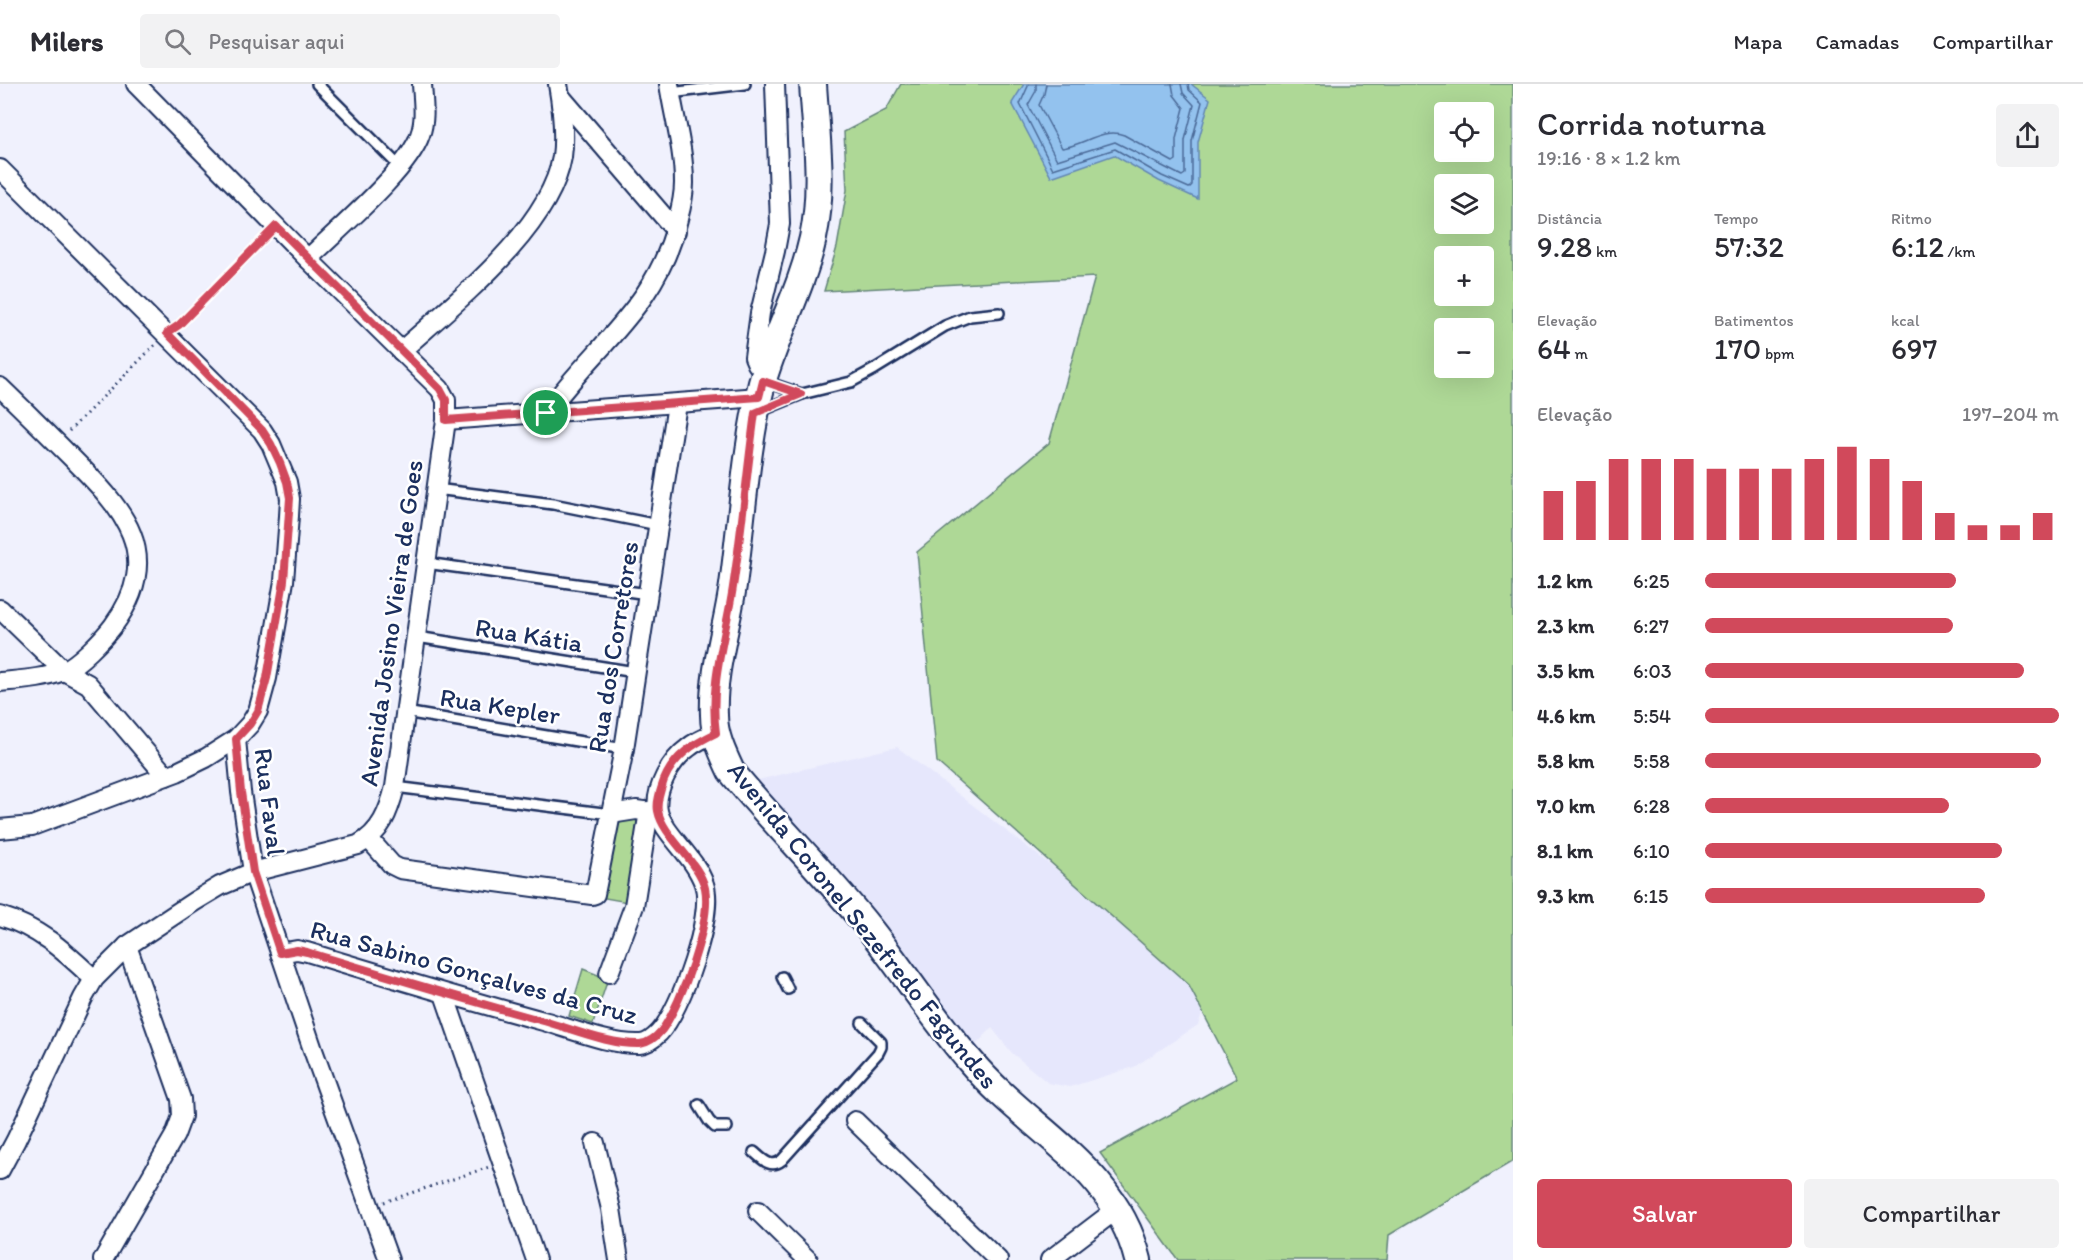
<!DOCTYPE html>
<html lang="pt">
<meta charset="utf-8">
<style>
:root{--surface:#fff;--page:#f2f2f3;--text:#2b2b33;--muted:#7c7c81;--line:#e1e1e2;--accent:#d1495b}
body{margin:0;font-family:Itim,sans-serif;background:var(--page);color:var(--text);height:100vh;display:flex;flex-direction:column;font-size:22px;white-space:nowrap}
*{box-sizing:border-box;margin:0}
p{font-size:20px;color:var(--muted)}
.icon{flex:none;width:33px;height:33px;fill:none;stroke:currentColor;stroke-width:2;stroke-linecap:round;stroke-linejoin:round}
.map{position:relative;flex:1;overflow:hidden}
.side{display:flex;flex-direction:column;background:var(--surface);width:570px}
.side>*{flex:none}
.fabs{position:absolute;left:1434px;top:18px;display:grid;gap:12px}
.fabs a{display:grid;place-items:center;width:60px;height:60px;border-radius:6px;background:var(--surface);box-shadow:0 6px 24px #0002;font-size:30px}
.pin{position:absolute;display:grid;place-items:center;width:51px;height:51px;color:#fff;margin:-26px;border:3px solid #fff;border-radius:50%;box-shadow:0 2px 6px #0007}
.round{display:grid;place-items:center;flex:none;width:63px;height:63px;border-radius:6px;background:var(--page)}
.headline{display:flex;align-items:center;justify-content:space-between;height:102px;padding:0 24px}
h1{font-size:33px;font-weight:600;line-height:45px}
.figures{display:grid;grid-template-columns:repeat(3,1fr);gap:9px;height:102px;padding:6px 24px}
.figures div{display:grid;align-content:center}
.figures b{font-size:30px;font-weight:600}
.figures small{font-size:16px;font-weight:400}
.figures p{font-size:16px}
.chart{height:168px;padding:12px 24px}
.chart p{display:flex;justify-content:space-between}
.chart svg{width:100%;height:108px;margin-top:6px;stroke:var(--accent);stroke-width:6}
.action{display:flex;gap:12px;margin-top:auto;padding:12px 24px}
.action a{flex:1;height:69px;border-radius:6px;background:var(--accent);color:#fff;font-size:24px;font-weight:600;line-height:69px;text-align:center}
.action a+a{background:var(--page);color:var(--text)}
ul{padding:0 24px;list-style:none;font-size:20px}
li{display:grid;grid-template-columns:96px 72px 1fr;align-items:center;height:45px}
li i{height:15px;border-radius:8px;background:var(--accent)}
header{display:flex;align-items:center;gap:36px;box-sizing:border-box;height:84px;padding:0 30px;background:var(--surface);border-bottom:2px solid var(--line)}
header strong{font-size:28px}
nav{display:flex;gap:33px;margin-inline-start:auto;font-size:21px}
.search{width:420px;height:54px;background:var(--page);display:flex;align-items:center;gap:15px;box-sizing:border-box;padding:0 21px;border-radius:6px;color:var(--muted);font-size:22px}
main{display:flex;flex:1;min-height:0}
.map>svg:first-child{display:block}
.built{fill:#e6e7fc}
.green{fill:#aed896;stroke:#64847a;stroke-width:1.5;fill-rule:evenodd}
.water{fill:#93c2ee;stroke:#6387b4;stroke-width:1.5}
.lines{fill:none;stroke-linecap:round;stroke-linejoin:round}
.shore{stroke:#4b6a98;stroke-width:1.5}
.service-casing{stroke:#1b2f5e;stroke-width:14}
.minor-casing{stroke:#1b2f5e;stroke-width:22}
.secondary-casing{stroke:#1b2f5e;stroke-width:30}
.path{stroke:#1b2f5e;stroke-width:3;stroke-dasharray:1.5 4.5;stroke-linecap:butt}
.service{stroke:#fff;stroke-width:9}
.minor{stroke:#fff;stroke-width:18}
.secondary{stroke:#fff;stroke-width:26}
.route-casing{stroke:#fff;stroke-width:12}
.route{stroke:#d1495b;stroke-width:8}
.labels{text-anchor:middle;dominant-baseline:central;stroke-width:5;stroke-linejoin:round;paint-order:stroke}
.street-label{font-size:26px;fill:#1b2f5e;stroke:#fff}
</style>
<header>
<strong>Milers</strong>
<div class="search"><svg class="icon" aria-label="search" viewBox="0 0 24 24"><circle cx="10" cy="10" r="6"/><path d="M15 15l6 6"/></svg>Pesquisar aqui</div>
<nav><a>Mapa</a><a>Camadas</a><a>Compartilhar</a></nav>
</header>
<main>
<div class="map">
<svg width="1513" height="1176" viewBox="0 0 1513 1176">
<rect width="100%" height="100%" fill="#f0f1fd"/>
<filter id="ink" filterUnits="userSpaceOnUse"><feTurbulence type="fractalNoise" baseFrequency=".0167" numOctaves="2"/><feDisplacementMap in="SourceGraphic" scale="12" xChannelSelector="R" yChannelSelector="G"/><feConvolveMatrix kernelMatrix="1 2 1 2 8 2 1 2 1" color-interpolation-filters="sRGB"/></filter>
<g filter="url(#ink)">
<polygon class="built" points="897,663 1164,868 1199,907 1204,924 1198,941 1134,983 1070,1003 1048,999 1012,969 992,944 973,964 912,879 758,696"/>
<g class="green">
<path d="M 901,0 L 1513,0 L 1513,1077 L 1389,1151 L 1387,1176 L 1178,1176 L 1100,1069 L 1237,994 L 1188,900 L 937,678 L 917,468 L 1049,359 L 1095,193 L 824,207 L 837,163 L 847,106 L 844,48 L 886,26 ZM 1444,28 L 1484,28 L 1484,68 L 1444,68 ZM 1444,100 L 1484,100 L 1484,140 L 1444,140 ZM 1444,172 L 1484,172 L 1484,212 L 1444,212 ZM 1444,244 L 1484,244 L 1484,284 L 1444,284 Z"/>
<polygon points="613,733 647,733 633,819 599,813"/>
<polygon points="583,885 608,895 593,940 569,932"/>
</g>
<polygon class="water" points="1024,0 1191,0 1210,15 1198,58 1198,115 1159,97 1114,71 1051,93 1012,19"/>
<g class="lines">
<g class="shore">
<polyline points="1029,0 1020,20 1053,85 1115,65 1162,92 1189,104 1192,101 1192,57 1202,18 1189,6 1188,0"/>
<polyline points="1036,0 1036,7 1028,21 1057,76 1115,58 1182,92 1185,90 1185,56 1194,21 1183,9 1181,0"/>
<path d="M 1046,0 L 1044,10 L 1039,21 L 1062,64 C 1082,62 1103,43 1124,51 L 1173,78 L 1176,76 L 1176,55 L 1184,24 L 1174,11 L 1172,0"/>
</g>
<g class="service-casing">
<g id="service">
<polyline points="317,0 400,83"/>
<polyline points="670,9 745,0"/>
<polyline points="764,297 802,310"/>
<polyline points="758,328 802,310 851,298 875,285 945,242 970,232 999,229"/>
<polyline points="436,405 553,420 658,441"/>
<polyline points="426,479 648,510"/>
<polyline points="417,553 635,588"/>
<polyline points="405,628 624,665"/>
<polyline points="395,703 611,730"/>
<polyline points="782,893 788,905"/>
<polyline points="699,1021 709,1037 715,1043 727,1043"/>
<path d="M 754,1068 C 763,1076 771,1085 782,1076 L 878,969 L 881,963 L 881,958 L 862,939"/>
</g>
</g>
<g class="minor-casing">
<g id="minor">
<polyline points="561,13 676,147"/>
<polyline points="0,85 262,346 271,360 287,398 290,415 289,432 284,497 267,594 258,627 250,640 236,655 206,674 177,688 32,742 0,745"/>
<path d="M 308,175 C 337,146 408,87 420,51 C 426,35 423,17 422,0"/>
<path d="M 401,267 C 454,219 550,145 562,73 C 565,50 562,23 558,0"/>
<polyline points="766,289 757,280 754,273 760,229 775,167 780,140 775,0"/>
<path d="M 0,303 C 24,326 48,350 71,373 C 123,425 166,470 113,542 C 103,555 78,581 63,587 C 44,595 20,596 0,598"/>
<path d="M 546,329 C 594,262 658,222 678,135 C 681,124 684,111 684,99 C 684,66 674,33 669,0"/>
<polyline points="446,336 759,313"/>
<polyline points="0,525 64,587 88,600 166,692"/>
<polyline points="236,655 241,708 253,788 313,966 389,1176"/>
<polyline points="611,730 636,726 658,729"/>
<polyline points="369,755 392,781 400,785 592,811 595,810 624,665 677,320"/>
<path d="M 0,832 C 40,844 64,867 94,895"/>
<path d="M 280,869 L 297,866 L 307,868 C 386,892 466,916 547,938 C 574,946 611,961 640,960 C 647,960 654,954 659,949 C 681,926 715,830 704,800 C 697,779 678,762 666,744 C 663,739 659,733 658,727 C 654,706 671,676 688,664 C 696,657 706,653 716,649"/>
<polyline points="609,889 634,822 649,727"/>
<polyline points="444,910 536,1176"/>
<polyline points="855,1037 998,1176"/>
<polyline points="595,1059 611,1125 619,1176"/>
<path d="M 0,1086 L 16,1056 L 83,914 L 94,895 L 127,862 L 195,817 L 220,802 L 253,788 L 358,761 C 381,749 389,727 395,703 L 446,336 L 446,316 L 440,305 L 308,175 L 136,0"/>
<polyline points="758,1127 808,1176"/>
<polyline points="103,1176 175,1051 182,1032 181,1015 127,862"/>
<polyline points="1050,1176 1117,1125"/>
</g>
</g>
<g class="secondary-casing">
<path id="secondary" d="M 813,0 C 816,50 824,104 813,154 C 802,204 776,250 762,299 C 746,362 742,436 733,501 C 727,544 712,588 714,631 C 714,651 723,670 731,687 C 775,741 826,790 869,844 C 904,888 934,936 971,978 C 1028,1046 1115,1083 1138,1176"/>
</g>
<g class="path">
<polyline points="179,241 264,153"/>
<polyline points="69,347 155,261"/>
<polyline points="384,1118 489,1083"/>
</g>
<use href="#service" class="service"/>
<use href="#minor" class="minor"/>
<use href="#secondary" class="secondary"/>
</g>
</g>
<g class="lines" filter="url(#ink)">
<g class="route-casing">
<path id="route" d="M 276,142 L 440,305 L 446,316 L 446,336 L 759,313 L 763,297 L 801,310 L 755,329 C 747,387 742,445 733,503 C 726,551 709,600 716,649 C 693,660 674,672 664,696 C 661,705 656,718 658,727 C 663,753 699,777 705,804 C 712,837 682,918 662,946 C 657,952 649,959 640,960 C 611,961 575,946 547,938 C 466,916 387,892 307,868 L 297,866 L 280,869 L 253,788 L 241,708 L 236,655 L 250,640 L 258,627 L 267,594 L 284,497 L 290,414 L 287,398 L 280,379 L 271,360 L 262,346 L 167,249 L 179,241 Z"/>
</g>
<use href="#route" class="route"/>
</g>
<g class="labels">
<g class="street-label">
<text transform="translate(391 539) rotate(-82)">Avenida Josino Vieira de Goes</text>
<text transform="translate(529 551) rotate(9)">Rua Kátia</text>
<text transform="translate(613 563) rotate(-81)">Rua dos Corretores</text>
<text transform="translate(500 622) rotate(9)">Rua Kepler</text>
<text transform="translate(270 718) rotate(83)">Rua Faval</text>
<text transform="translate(863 841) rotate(51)">Avenida Coronel Sezefredo Fagundes</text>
<text transform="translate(474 888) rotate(15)">Rua Sabino Gonçalves da Cruz</text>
</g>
</g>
</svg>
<div class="fabs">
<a><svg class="icon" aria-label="locate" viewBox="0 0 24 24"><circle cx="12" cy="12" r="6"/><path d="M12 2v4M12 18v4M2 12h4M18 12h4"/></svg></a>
<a><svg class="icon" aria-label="layers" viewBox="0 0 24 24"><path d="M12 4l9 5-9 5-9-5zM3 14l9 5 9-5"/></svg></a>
<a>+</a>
<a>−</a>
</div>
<div class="pin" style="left:546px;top:329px;background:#1e9e55"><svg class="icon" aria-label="arrive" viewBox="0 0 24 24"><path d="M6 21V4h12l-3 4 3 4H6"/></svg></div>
</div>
<section class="side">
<div class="headline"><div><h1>Corrida noturna</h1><p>19:16 · 8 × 1.2 km</p></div><a class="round"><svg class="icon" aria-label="share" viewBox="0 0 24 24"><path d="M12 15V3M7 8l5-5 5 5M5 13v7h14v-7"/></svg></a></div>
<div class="figures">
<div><p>Distância</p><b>9.28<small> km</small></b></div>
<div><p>Tempo</p><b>57:32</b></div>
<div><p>Ritmo</p><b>6:12<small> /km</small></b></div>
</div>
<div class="figures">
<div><p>Elevação</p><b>64<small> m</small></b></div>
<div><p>Batimentos</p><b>170<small> bpm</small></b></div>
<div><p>kcal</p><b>697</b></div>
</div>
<div class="chart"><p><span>Elevação</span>197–204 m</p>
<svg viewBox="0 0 160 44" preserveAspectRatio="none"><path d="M5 44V24M15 44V20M25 44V11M35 44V11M45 44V11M55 44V15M65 44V15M75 44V15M85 44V11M95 44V6M105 44V11M115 44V20M125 44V33M135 44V38M145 44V38M155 44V33"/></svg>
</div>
<ul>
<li><b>1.2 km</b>6:25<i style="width:71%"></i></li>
<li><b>2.3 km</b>6:27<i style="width:70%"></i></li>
<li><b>3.5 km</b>6:03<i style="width:90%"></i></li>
<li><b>4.6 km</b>5:54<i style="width:100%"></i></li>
<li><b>5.8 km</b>5:58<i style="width:95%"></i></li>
<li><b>7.0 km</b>6:28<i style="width:69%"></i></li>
<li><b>8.1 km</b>6:10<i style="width:84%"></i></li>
<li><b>9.3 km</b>6:15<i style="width:79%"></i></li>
</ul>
<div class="action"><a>Salvar</a><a>Compartilhar</a></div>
</section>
</main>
